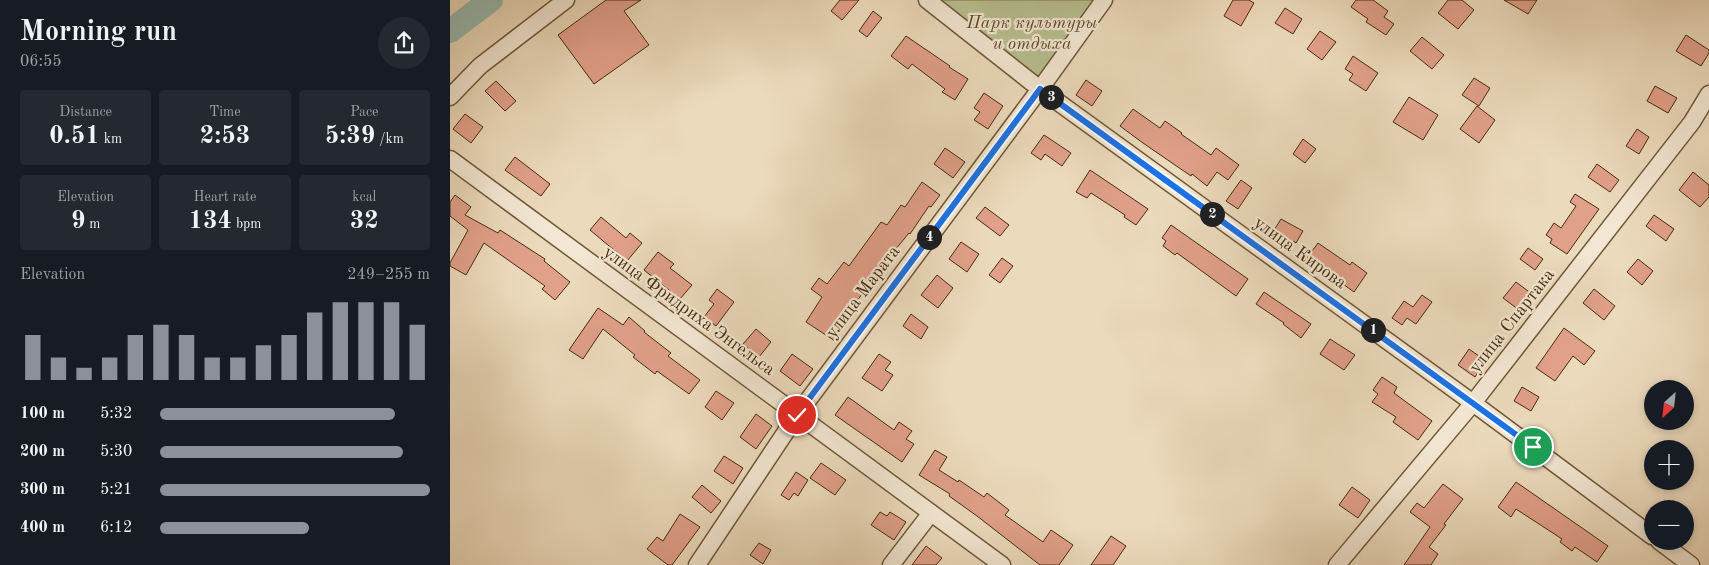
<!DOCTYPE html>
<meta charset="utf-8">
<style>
:root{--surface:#171b24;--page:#242831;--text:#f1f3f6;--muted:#9ea1a6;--accent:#8c9099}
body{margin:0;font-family:"Old Standard TT",serif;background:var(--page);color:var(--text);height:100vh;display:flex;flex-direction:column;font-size:19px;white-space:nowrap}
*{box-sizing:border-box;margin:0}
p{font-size:16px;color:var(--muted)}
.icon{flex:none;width:28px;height:28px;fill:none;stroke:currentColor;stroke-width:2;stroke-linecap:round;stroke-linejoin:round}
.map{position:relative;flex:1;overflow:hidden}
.panel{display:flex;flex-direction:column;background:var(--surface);width:450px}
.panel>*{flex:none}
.needle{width:32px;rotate:207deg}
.fabs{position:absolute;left:1194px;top:380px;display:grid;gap:10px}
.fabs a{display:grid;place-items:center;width:50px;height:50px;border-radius:50%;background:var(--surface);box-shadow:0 2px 8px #0003;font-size:25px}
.pin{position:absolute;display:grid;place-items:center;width:42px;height:42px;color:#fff;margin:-21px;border:2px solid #fff;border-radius:50%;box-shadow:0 1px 5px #0007}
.km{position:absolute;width:25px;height:25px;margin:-12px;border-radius:50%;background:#222;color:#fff;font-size:14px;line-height:25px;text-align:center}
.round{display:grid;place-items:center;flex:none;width:52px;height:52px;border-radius:26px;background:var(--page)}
.head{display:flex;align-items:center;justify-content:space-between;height:85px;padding:0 20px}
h1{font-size:28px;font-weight:700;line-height:38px}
.figures{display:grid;grid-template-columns:repeat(3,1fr);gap:8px;height:85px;padding:5px 20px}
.figures div{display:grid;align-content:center;border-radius:5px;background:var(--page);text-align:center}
.figures b{font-size:25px;font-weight:700}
.figures small{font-size:14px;font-weight:400}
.figures p{font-size:14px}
.chart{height:140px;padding:10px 20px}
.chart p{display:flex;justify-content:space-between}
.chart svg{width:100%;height:90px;margin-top:5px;stroke:var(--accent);stroke-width:6}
ul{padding:0 20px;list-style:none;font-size:16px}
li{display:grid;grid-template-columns:80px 60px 1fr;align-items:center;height:38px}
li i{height:12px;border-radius:6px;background:var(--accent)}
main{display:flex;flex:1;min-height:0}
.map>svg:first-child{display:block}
.green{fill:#b8bf90;stroke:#7e764e}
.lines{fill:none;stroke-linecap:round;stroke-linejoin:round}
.river{stroke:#99bbb0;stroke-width:24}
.building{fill:#e1a08a;stroke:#452d0c}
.minor-casing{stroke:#6f5838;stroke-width:19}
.minor{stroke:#f3e7d3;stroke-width:16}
.route-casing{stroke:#fff;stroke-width:10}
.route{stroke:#1a73e8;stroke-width:6}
.labels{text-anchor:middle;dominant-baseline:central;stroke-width:4.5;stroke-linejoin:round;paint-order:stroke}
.park-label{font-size:18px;font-style:italic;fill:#5c4a26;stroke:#f3e7d3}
.street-label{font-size:18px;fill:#452d0c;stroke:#f3e7d3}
</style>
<main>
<section class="panel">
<div class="head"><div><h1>Morning run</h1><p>06:55</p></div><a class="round"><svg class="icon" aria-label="share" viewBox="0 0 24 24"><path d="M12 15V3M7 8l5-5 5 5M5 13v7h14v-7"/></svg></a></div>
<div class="figures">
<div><p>Distance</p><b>0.51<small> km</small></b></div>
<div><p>Time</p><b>2:53</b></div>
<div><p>Pace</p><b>5:39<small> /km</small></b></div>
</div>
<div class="figures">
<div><p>Elevation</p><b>9<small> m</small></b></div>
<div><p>Heart rate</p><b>134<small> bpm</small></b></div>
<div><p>kcal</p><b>32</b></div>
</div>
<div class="chart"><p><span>Elevation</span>249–255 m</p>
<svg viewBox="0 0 160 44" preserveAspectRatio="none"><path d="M5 44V22M15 44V33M25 44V38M35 44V33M45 44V22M55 44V17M65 44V22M75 44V33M85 44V33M95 44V27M105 44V22M115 44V11M125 44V6M135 44V6M145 44V6M155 44V17"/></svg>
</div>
<ul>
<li><b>100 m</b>5:32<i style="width:87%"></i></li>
<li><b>200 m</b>5:30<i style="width:90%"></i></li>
<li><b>300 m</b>5:21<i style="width:100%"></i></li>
<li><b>400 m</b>6:12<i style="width:55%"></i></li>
</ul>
</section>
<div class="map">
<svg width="1259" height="565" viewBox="0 0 1259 565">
<rect width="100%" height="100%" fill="#ecdabc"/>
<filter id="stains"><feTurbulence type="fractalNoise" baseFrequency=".004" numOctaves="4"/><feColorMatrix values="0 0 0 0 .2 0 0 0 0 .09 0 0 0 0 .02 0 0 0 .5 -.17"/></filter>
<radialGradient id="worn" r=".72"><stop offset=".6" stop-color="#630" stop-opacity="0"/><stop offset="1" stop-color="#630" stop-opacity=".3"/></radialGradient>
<polygon class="green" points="486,0 647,0 589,84"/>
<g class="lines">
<polyline class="river" points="0,31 41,0"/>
</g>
<g class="building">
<polygon points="156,0 191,0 174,11 199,45 144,84 108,35"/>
<polygon points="390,0 409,0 392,20 381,11"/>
<polygon points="783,0 799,0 804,3 791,26 774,16"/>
<polygon points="906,0 923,0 938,11 934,17 944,24 936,35 916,22 918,19 901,7"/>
<polygon points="998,0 1012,0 1024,10 1008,29 988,13"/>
<polygon points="1054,0 1087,0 1078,14"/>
<polygon points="835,8 852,19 843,34 825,23"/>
<polygon points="423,11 432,18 417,37 409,31"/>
<polygon points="870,31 886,42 872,60 857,49"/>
<polygon points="1236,35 1259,50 1259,53 1251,66 1226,51"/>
<polygon points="456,36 500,66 499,67 518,79 505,100 492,92 495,89 462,64 458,69 441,56"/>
<polygon points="972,37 994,55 982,69 960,51"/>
<polygon points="903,56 928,73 916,91 899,80 903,74 895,69"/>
<polygon points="1024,78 1040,88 1029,106 1012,95"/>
<polygon points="636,80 652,91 642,106 626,95"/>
<polygon points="46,81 66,101 55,111 35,91"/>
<polygon points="1205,86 1227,98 1218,113 1197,101"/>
<polygon points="534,93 553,106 538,129 524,120 530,112 524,108"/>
<polygon points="959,97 988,115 973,140 943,122"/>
<polygon points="1027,106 1045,120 1029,143 1010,129"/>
<polygon points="683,109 710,128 715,121 732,133 731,134 761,155 766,148 789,165 778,180 767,172 757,186 742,174 741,176 693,143 670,126"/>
<polygon points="15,114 33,127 21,143 3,129"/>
<polygon points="1187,129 1199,137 1189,154 1176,146"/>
<polygon points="594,135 621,153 612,166 595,154 591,160 581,153"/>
<polygon points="853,139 866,149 855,163 843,154"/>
<polygon points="495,148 515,162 503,178 484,164"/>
<polygon points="65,157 100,184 91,196 55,170"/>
<polygon points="1147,164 1169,180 1160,192 1138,177"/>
<polygon points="640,170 698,209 686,225 674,217 675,215 641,193 637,198 626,192"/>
<polygon points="1243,172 1259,185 1259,197 1250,207 1229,190"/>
<polygon points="791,180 802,188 788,209 776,201"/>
<polygon points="472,182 490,195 481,207 479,206 460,234 459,233 445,250 415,295 412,294 388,327 392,329 385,341 356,322 372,297 361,289 369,278 377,284 394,262 399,266 431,222 437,225 451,205 455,207"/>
<polygon points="1125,194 1149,209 1117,254 1100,243 1102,239 1096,235 1104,223 1111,228 1126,206 1120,202"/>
<polygon points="5,195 21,207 15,215 48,233 50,230 95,259 94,261 120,282 105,300 92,289 95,286 34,243 16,275 0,266 0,263 18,230 0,216 0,202"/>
<polygon points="535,207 559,225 550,236 526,218"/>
<polygon points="1204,215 1224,229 1216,241 1196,226"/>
<polygon points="151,217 176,238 180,233 192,243 177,261 140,230"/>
<polygon points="831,219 853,231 846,243 843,241 840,246 821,235"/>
<polygon points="721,225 798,279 786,296 727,253 725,255 713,246 716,241 712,238"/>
<polygon points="511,242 529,254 517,272 499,259"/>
<polygon points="868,243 900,265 902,262 917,273 904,292 857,258"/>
<polygon points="1078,248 1093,259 1085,270 1070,259"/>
<polygon points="208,252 224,264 220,268 242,285 230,299 194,270"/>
<polygon points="552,258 563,266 550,283 539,275"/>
<polygon points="1188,259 1203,271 1192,285 1177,272"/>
<polygon points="487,275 503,288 488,308 471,295"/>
<polygon points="1066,282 1082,294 1078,300 1081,303 1073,313 1053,298"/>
<polygon points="267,289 284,302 266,326 254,317 264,304 259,300"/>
<polygon points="1144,289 1165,306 1154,320 1133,303"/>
<polygon points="814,292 861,324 851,338 833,324 834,323 806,304"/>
<polygon points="972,295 982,302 966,324 957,318 952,325 942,318 954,301 963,307"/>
<polygon points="148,308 173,325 179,317 195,331 194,332 221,353 218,356 250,380 239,394 207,371 205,374 183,357 185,355 153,329 133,359 119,350"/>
<polygon points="461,314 478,327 471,339 453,326"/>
<polygon points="1114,328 1145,351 1134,365 1123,356 1105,381 1086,368"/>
<polygon points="306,329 321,342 309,357 293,344"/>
<polygon points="880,339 905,355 894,370 870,354"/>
<polygon points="1019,349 1036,361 1025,377 1008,365"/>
<polygon points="342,354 363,369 350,386 330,371"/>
<polygon points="429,354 441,362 435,370 443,375 432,391 412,378"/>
<polygon points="932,377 947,387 944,393 982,421 968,440 943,422 946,417 922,402 928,394 923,390"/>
<polygon points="1072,387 1089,397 1081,411 1064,401"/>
<polygon points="266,391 284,403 272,420 255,407"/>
<polygon points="398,397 444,430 449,422 462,431 456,439 464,444 452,462 385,415"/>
<polygon points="306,414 322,426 306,449 290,437"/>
<polygon points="485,450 497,457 489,470 508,482 509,480 534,497 537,493 559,510 555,515 593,542 601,530 623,545 609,565 590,565 527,516 499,496 500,494 469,475"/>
<polygon points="274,456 293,468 283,484 264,471"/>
<polygon points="371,463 396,480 385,495 360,478"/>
<polygon points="346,472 358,480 348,496 344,493 339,500 331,495"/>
<polygon points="1066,482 1158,546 1147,562 1125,547 1122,551 1110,542 1112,539 1066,509 1061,517 1048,507"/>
<polygon points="993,484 1013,499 994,524 996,525 979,547 988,554 981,565 954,565 980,527 960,512 967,503 974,508"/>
<polygon points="252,485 271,501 261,513 242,497"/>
<polygon points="902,487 920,500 908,518 889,505"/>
<polygon points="430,512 437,516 440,512 456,522 444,540 421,525"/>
<polygon points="230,514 250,527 222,565 218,565 197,549 207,537 213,541"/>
<polygon points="661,536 676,546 663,565 641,565"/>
<polygon points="309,543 321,550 313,564 300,555"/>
<polygon points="476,546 492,558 486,565 462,565"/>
</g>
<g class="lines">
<g class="minor-casing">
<g id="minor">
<polyline points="477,0 590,89 1023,403 1202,536"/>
<polyline points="0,97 30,66 116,0"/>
<polyline points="0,159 552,565"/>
<polyline points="1209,541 1241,565"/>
<polyline points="247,565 347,415 590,89 654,0"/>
<polyline points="441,565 481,513"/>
<polyline points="887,565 1023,403 1242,122 1259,94"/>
</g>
</g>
<use href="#minor" class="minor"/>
</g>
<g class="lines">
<g class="route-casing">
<polyline id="route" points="347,415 590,89 1083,447"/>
</g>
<use href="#route" class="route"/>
</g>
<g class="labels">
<g class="park-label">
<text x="582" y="23">Парк культуры<tspan x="582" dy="21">и отдыха</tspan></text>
</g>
<g class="street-label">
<text transform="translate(850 253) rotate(36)">улица Кирова</text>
<text transform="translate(413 292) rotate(-53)">улица Марата</text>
<text transform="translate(239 311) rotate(36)">улица Фридриха Энгельса</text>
<text transform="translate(1062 321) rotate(-52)">улица Спартака</text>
</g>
</g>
<rect width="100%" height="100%" filter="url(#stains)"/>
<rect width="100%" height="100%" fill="url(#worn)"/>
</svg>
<div class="fabs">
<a><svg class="needle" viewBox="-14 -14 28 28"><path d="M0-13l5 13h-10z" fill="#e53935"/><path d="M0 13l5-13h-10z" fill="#9ea1a6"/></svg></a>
<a>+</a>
<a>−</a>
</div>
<div class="pin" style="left:1083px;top:447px;background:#1e9e55"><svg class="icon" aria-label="arrive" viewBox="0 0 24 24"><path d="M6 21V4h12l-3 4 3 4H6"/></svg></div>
<div class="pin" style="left:347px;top:415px;background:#d93025"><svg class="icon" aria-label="check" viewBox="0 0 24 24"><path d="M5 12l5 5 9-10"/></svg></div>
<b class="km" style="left:923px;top:330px">1</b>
<b class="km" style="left:762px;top:214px">2</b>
<b class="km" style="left:601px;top:97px">3</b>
<b class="km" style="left:479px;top:237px">4</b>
</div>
</main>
